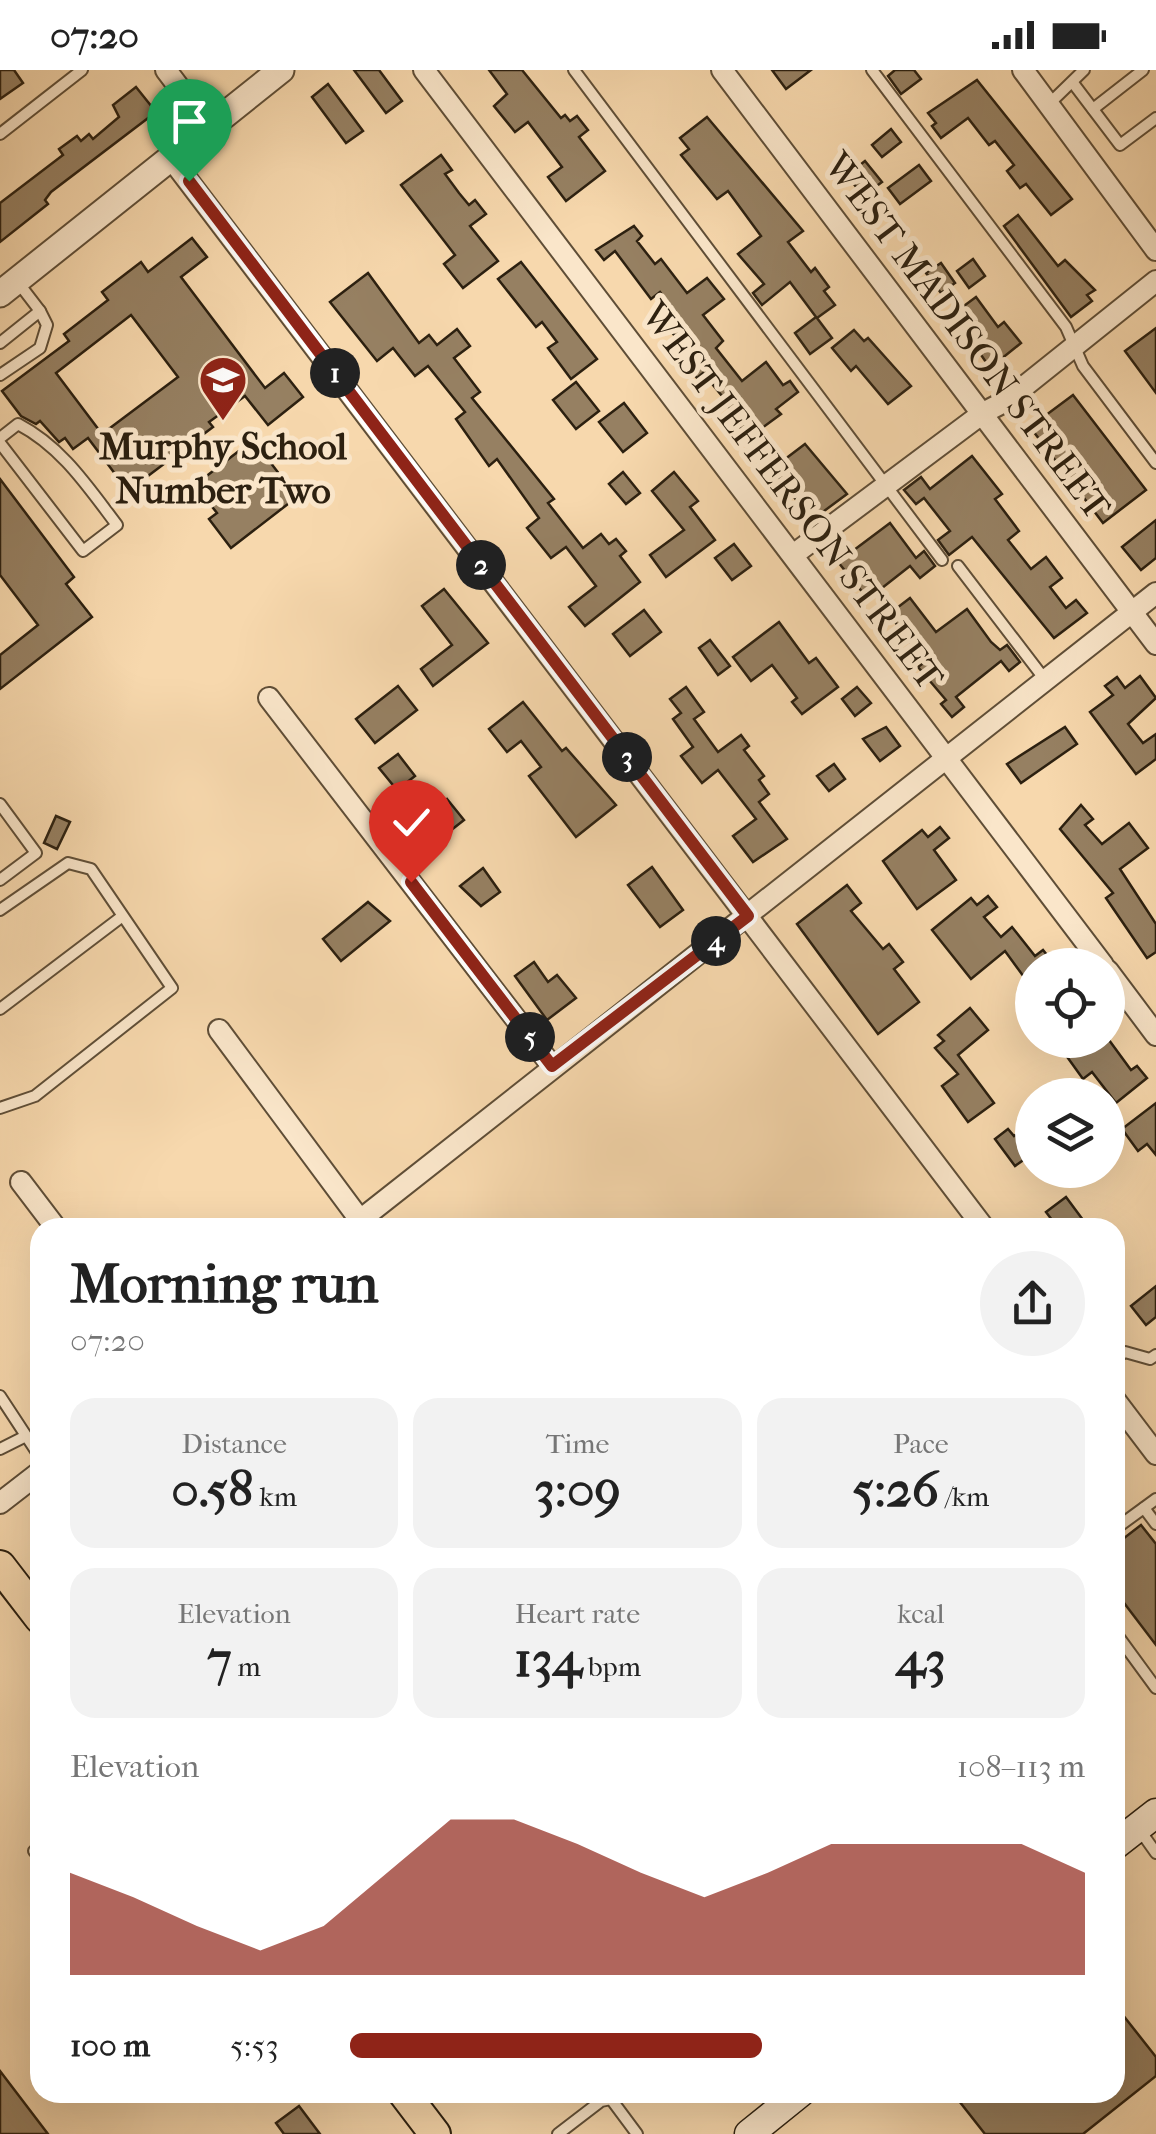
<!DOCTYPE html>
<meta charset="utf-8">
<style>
:root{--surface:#fff;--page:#f2f2f2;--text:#222;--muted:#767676;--accent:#8f2418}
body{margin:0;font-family:"IM FELL French Canon",serif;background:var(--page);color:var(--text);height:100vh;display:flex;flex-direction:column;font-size:38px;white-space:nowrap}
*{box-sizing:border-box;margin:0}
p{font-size:32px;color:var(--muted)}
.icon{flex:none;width:55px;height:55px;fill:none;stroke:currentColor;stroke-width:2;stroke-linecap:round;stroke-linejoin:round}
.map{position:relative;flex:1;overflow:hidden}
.details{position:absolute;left:30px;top:1148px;width:1095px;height:885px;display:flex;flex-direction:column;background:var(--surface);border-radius:30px;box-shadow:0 10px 40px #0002}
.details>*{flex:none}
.buttons{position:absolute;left:1015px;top:878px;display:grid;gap:20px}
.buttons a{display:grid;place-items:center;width:110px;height:110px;border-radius:50%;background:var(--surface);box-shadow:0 10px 40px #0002;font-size:50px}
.pin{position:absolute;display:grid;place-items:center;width:85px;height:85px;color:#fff;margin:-102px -42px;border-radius:50% 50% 50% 0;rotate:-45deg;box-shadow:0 0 10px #0007}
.pin .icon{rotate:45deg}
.km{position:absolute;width:50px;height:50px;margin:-25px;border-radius:50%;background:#222;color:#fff;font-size:28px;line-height:50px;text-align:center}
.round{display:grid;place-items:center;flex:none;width:105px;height:105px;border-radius:52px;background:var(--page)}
.head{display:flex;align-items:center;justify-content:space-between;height:170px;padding:0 40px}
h1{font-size:55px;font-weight:700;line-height:75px}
.figures{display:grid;grid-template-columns:repeat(3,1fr);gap:15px;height:170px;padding:10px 40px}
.figures div{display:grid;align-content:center;border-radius:25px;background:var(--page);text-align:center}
.figures b{font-size:50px;font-weight:700}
.figures small{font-size:28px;font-weight:400}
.figures p{font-size:28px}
.chart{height:280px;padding:20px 40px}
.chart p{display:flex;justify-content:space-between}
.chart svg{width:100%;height:180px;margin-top:10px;fill:var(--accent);opacity:.7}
ul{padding:0 40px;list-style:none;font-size:32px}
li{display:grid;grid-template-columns:160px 120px 1fr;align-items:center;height:75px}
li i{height:25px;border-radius:12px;background:var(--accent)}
.status{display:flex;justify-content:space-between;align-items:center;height:70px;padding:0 50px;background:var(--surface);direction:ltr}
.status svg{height:28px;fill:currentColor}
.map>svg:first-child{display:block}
.building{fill:#968062;stroke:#2c2010;stroke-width:2.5;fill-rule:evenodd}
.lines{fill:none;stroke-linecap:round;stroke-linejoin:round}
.service-casing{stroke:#5f4e37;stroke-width:14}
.minor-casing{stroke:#5f4e37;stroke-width:24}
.tertiary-casing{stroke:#5f4e37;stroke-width:29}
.secondary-casing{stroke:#2c2010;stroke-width:31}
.primary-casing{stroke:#2c2010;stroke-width:34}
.service{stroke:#fae6ca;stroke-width:10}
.minor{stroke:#fae6ca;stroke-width:20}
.tertiary{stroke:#fae6ca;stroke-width:25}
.secondary{stroke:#fae6ca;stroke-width:28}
.primary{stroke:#f7d8ad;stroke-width:30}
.route-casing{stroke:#fff;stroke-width:20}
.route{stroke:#8f2418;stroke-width:12}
.labels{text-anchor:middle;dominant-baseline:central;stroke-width:10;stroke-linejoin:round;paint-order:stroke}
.street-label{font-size:38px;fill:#2c2010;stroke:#fae6ca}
.poi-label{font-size:38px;font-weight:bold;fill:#2c2010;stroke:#fae6ca}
</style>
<div class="status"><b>07:20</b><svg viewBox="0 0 49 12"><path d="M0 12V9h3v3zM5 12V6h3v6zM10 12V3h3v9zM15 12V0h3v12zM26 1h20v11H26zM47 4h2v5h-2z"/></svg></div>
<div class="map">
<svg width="1156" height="2064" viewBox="0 0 1156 2064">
<rect width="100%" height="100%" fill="#f7d8ad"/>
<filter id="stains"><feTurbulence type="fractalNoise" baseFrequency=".002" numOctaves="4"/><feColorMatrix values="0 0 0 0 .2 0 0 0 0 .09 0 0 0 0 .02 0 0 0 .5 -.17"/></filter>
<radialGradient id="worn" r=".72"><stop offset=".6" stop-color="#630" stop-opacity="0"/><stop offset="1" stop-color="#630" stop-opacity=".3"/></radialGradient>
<g class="building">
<polygon points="0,0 14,0 23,13 0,29"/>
<polygon points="354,0 379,0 402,31 386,43"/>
<polygon points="489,0 522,0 561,48 565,45 570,51 577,46 588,60 579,67 605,101 566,131 548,107 562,97 528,52 515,62 494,36 507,24"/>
<polygon points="772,0 811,0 786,19"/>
<polygon points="895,0 914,0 921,9 901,24 888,6"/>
<polygon points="977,10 1072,129 1051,145 1026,114 1020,118 1007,101 1014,95 995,71 989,75 968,48 941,68 932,56 936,53 928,43"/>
<polygon points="328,14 363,61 346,73 312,27"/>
<polygon points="136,17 156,42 51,122 45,130 48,134 0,172 0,133 63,85 59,79 77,66 81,71 89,64 93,69 119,47 113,35"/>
<polygon points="707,47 803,161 788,172 811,202 815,198 829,217 824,221 835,235 817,248 832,268 810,284 795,263 816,247 790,212 762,235 753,223 764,214 738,184 761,166 728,121 717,129 681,85 689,79 680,68"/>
<polygon points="891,59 901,72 882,87 872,75"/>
<polygon points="441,85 452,100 445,104 459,123 469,135 475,130 486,144 470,156 498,191 463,218 444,194 455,185 401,115"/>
<polygon points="865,91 882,112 863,126 847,105"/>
<polygon points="919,95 931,111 900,134 888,118"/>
<polygon points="1018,145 1058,196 1065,190 1095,220 1087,225 1092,231 1071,247 1004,156"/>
<polygon points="634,156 642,166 637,171 655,194 661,189 687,223 707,208 724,229 703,245 723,271 716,278 742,311 766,292 783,315 790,311 798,322 776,339 781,344 747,369 722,326 703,303 697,308 689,298 696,293 663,251 675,241 660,222 651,229 615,181 604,190 596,180"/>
<path d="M 192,168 L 207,187 L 181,207 L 265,318 L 284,303 L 303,327 L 268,355 L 245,326 L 209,352 L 213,357 L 128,421 L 88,368 L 73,379 L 65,368 L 59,372 L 40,351 L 36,354 L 21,346 L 2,321 L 69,271 L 64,264 L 108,230 L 102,222 L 141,192 L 148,202 ZM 131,245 L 178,307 L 102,364 L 56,303 Z"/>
<polygon points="973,189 985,206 969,218 957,201"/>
<polygon points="521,192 597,289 571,309 548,278 557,272 542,252 536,257 498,209"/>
<polygon points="941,193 955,213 941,223 926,203"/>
<polygon points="368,203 419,273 429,265 437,275 457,259 470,276 454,288 480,322 472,328 554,429 548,433 583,478 601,464 609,474 616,469 626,481 620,486 640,512 585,556 569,537 596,516 566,477 551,488 527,458 539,448 497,389 489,396 456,349 465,342 428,296 415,306 393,278 377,291 330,232"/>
<polygon points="976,227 998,257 1004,252 1021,273 990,298 953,244"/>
<polygon points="1156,258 1156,323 1125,281"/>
<polygon points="854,260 864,271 868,268 911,316 888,334 856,296 851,301 832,278"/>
<polygon points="576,312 599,341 576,359 553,330"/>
<polygon points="1073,325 1146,420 1103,453 1030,357"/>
<polygon points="624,333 647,363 623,382 599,352"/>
<polygon points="253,370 297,427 231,478 209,449 217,443 195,415"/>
<polygon points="805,374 847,424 812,450 772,399"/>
<polygon points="972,386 1002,424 995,429 1019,461 1008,470 1031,499 1046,487 1062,508 1050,517 1066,538 1076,530 1087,543 1054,568 972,467 949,485 938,470 950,461 924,428 916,434 904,420 921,407 930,419"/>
<polygon points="623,402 640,423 626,434 609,414"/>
<polygon points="674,402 698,431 690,437 715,470 666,507 650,485 684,460 652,421"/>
<polygon points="0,409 74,507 66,514 92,547 0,619 0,585 38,555 0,505"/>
<polygon points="1156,450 1156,488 1141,500 1122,477"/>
<polygon points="890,453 916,488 924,481 935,496 920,508 910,496 868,529 838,492"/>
<polygon points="734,474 751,496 732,510 715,488"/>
<polygon points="444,519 488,573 433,616 421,599 452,575 422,536"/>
<polygon points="910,528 936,562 967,539 991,572 1000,580 1007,575 1020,592 1009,601 1001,591 956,627 964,637 952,647 941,634 946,630 918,597 925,592 889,544"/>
<polygon points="644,540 661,562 630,586 613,564"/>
<polygon points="779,552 809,593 816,588 838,617 802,644 792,632 797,628 772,595 751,611 733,587"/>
<polygon points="710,570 730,596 718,605 699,578"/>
<polygon points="1140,606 1156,628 1128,654 1143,673 1156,664 1156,689 1136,704 1090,642 1113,625 1105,616 1117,607 1125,618"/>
<polygon points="398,616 417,640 375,673 356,649"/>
<polygon points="686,617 704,642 694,649 718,682 741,665 749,676 744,680 764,706 759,710 769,724 759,732 787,769 753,792 733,766 756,749 718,700 702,713 681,686 693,677 673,649 681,643 670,629"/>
<polygon points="857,617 871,633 855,646 842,629"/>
<polygon points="523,632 562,681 566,678 616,735 576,767 529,706 541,697 521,671 507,682 489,659"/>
<polygon points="886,657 900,676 880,691 863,669"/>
<polygon points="1065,657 1077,674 1021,713 1007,694"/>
<polygon points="398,684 415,706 397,720 379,698"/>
<polygon points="834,694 845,709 829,721 817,706"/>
<polygon points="447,729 464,750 436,772 419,751"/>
<polygon points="1081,735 1093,749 1085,755 1102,774 1129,753 1148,778 1120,799 1156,854 1156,882 1147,888 1106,828 1113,823 1060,759"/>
<polygon points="56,746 70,752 57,779 44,773"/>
<polygon points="940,757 949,768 934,780 956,810 917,839 883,791 922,760 928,767"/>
<polygon points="652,797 683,840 660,857 628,815"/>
<polygon points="483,798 500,822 481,836 460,816"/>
<polygon points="847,815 861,833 851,841 883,879 889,874 903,892 894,899 919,932 878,964 797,854"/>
<polygon points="988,826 997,837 984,847 1001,867 1012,857 1035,886 1043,880 1055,895 1032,895 1032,918 1005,881 971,909 932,860 971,828 977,835"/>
<polygon points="368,832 390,851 341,891 323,869"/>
<polygon points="534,892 548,912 557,905 576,928 547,950 515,906"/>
<polygon points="970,938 988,960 958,985 994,1033 968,1052 942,1016 958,1004 935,978 944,971 938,965"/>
<polygon points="1055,970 1109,970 1131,1000 1137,996 1147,1008 1116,1033 1092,1002 1083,1009"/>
<polygon points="1156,1033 1156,1085 1147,1074 1138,1081 1122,1059"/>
<polygon points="1032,1053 1032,1084 1015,1096 995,1069 1008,1059 1014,1066"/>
<polygon points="1066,1127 1089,1158 1058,1158 1046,1142"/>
<polygon points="1156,1216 1156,1247 1146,1255 1131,1236"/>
<polygon points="1141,1455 1156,1474 1156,1575 1115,1521 1115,1475"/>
<polygon points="1115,1935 1156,1987 1156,2006 1083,2064 985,2064 952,2022 1115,2022"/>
<polygon points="0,2001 48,2064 0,2064"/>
<polygon points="299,2036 320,2064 284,2064 276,2053"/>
</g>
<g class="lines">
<g class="service-casing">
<g id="service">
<polyline points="574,0 942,490"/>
<polyline points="872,0 1066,257 1083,296 1156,393"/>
<polyline points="1073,13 1120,75 1156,48"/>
<polyline points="1049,34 1084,0"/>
<polyline points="1093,39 1143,0"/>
<polyline points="0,64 82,0"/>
<polyline points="0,273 40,241 17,211"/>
<polyline points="0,305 40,278 47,255 40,241"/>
<path d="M 0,368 L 18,354 C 62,377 88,417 117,455 L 83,481 L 0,373"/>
<polyline points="958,496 1046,611"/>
<polyline points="0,734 36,783 0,810"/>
<polyline points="0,840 68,793 91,799 172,918 35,1026 0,1038"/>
<polyline points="0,939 120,848"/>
<polyline points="1115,1288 1125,1282 1150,1289 1156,1285"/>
<polyline points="0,1326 40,1387"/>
<polyline points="0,1379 24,1367"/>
<polyline points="1144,1438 1156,1454"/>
<polyline points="1115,1459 1156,1429"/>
<polyline points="1115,1562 1156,1618"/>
<polyline points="1139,1759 1156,1783"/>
<polyline points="34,1781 40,1788"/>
<polyline points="558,2064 601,2031 611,2029 637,2064"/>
</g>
</g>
<g class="minor-casing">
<g id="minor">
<polyline points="166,0 209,57"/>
<polyline points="424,0 1103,895"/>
<polyline points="722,0 1156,574"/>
<polyline points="1023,0 1156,180"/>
<polyline points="170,87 984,1158"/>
<polyline points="793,485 983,343 1006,331 1156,211"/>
<polyline points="269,628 552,996"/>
<polyline points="1108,901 1156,965"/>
<polyline points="219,960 366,1158"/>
<polyline points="21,1112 56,1158"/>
<polyline points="350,1158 1156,523"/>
<polyline points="1115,1330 1156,1384"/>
<polyline points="0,1433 40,1402"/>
</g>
</g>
<g class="tertiary-casing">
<polyline id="tertiary" points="0,224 281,0"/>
</g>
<g class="secondary-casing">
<g id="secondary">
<polyline points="1115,1775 1156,1743"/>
<polyline points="749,2064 801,2022"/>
</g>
</g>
<g class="primary-casing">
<g id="primary">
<polyline points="0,1496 40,1548"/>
<polyline points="403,2022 435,2064"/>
</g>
</g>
<use href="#service" class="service"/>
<use href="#minor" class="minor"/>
<use href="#tertiary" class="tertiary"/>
<use href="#secondary" class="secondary"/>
<use href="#primary" class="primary"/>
</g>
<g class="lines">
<g class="route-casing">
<polyline id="route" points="189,111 748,846 552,996 411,812"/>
</g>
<use href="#route" class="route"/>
</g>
<defs>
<g id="school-pin" transform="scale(2.5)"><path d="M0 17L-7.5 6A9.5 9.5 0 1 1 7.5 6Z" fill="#8f2418" stroke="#fae6ca"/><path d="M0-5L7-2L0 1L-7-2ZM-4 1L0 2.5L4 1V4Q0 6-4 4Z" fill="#fff"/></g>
</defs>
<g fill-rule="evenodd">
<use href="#school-pin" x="223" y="310"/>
</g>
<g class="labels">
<g class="street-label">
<text transform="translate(967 266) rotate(53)">WEST MADISON STREET</text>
<text transform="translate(792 426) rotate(53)">WEST JEFFERSON STREET</text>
</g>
<g class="poi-label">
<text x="223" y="376">Murphy School<tspan x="223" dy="44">Number Two</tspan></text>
</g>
</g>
<rect width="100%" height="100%" filter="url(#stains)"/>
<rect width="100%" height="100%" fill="url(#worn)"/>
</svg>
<div class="buttons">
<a><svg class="icon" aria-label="locate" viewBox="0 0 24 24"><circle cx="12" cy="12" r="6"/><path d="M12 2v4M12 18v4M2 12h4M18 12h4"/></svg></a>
<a><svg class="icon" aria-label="layers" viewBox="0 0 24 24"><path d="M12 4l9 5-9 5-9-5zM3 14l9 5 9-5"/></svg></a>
</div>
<div class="pin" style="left:189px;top:111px;background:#1e9e55"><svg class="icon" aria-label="arrive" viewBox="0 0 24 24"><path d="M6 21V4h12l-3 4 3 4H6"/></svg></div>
<div class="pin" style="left:411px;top:812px;background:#d93025"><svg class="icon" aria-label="check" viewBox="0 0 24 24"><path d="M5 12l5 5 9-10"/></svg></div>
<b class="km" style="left:335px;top:303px">1</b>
<b class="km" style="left:481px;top:495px">2</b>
<b class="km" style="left:627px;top:687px">3</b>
<b class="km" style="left:716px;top:871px">4</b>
<b class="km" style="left:530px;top:967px">5</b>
<section class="details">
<div class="head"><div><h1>Morning run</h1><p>07:20</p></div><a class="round"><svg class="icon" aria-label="share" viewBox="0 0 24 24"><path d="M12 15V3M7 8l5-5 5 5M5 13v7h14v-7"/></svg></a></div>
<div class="figures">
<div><p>Distance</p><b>0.58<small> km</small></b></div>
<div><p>Time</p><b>3:09</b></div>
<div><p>Pace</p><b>5:26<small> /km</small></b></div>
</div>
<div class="figures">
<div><p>Elevation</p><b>7<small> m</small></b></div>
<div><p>Heart rate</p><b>134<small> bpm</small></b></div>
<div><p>kcal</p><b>43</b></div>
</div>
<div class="chart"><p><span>Elevation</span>108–113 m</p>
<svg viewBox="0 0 160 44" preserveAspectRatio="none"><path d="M0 44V19L10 25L20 32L30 38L40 32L50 19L60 6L70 6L80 12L90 19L100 25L110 19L120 12L130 12L140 12L150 12L160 19V44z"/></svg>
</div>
<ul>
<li><b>100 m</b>5:53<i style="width:56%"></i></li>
</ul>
</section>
</div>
